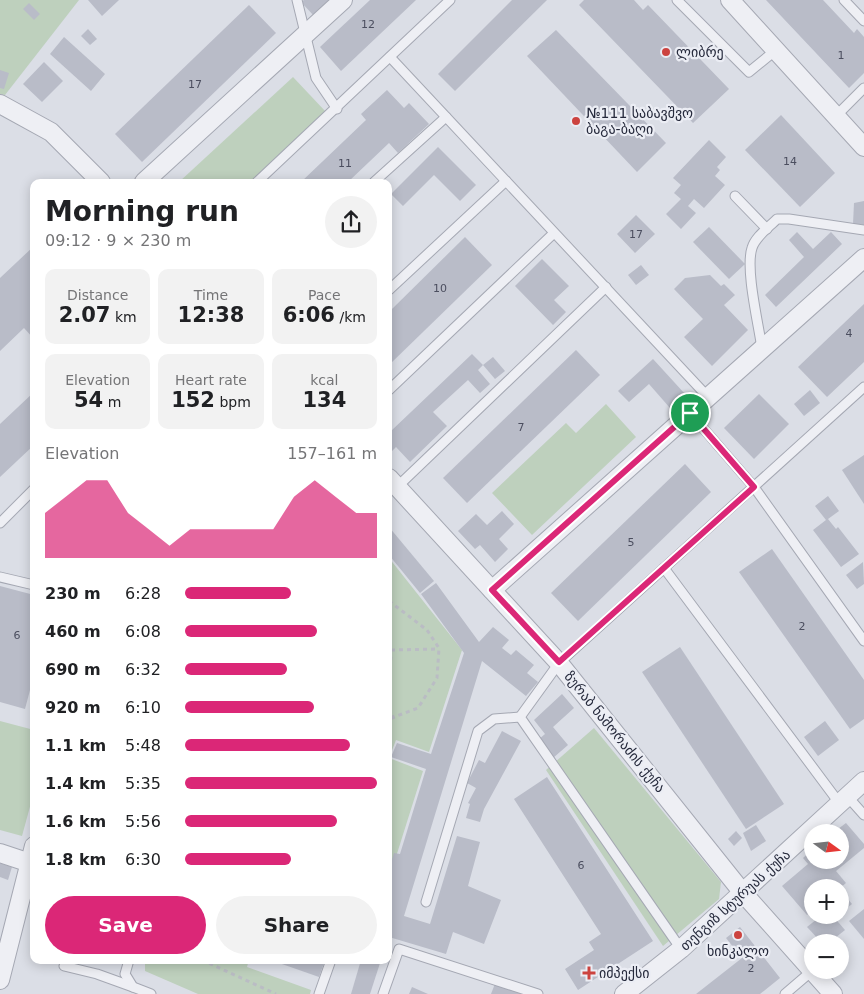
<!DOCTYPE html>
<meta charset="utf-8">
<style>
:root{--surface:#fff;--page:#f2f2f2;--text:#202124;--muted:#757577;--accent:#db2777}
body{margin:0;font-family:"DejaVu Sans","Noto Sans Georgian",sans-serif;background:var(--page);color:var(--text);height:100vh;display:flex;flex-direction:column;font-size:19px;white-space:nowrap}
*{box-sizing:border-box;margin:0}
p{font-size:16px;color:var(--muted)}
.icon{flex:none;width:28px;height:28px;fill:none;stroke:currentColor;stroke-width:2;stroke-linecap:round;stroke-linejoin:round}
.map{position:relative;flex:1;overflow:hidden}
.details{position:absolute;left:30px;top:179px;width:362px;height:785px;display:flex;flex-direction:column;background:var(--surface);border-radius:10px;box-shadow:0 2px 12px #0003}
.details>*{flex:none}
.needle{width:32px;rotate:105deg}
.buttons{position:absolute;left:804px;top:824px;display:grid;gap:10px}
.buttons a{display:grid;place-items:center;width:45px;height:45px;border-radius:50%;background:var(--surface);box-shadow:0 2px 12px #0003;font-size:25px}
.pin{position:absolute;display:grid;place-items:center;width:42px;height:42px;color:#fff;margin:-21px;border:2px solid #fff;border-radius:50%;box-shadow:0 1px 5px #0007}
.round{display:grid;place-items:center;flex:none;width:52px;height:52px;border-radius:26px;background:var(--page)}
.head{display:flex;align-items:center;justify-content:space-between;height:85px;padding:0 15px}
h1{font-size:28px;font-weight:700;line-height:38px}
.figures{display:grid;grid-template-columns:repeat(3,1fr);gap:8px;height:85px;padding:5px 15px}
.figures div{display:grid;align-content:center;border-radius:10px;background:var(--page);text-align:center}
.figures b{font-size:21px;font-weight:700}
.figures small{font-size:14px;font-weight:400}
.figures p{font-size:14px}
.chart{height:140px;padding:10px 15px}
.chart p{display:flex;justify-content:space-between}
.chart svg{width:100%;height:90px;margin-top:5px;fill:var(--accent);opacity:.7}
.primary-button{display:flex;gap:10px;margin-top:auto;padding:10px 15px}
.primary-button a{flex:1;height:58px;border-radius:30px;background:var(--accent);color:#fff;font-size:20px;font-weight:700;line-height:58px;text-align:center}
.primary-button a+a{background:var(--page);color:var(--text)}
ul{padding:0 15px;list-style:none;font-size:16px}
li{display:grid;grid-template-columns:80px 60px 1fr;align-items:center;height:38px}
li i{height:12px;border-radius:6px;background:var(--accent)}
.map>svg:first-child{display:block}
.green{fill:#bed0bd}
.building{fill:#b9bcc8}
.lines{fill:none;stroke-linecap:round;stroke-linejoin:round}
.service-casing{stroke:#a5a8b3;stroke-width:11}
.minor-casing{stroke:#a5a8b3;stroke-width:20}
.path{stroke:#babcc4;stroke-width:3;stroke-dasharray:4 4;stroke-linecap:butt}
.service{stroke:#eeeff4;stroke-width:9}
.minor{stroke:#eeeff4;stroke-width:18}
.route-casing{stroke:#fff;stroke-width:10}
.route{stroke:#db2777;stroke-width:6}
.poi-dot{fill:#cc433f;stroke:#ebedf4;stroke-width:2}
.labels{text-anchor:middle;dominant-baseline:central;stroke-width:4.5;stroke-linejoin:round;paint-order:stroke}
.number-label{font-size:11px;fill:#4b4e5f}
.poi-label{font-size:14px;fill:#262a3c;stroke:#ebedf4;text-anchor:start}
.street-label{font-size:14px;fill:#262a3c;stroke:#ebedf4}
</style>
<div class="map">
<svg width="864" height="994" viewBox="0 0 864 994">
<rect width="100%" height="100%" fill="#dbdee6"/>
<g class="green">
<polygon points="0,0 79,0 5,95 0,94"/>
<polygon points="293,77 326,112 250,182 179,182"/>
<polygon points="606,404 636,437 532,535 492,493 566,423 576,433"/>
<polygon points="389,558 462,650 429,752 396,740 389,758 423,771 395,860 389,858"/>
<polygon points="0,721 34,730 34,792 22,836 0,830"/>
<polygon points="594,728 721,882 719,899 663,946 546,770"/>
<polygon points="145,960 249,960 247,967 311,990 310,994 198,994 145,971"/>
</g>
<g class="building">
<polygon points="88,0 119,0 102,16"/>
<polygon points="304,0 331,0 314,16 301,2"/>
<polygon points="370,0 416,0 341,71 320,47"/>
<polygon points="512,0 547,0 455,91 438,74"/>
<polygon points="584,0 634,0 643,10 648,5 729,89 693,123 579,5"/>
<polygon points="766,0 823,0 854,33 857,29 864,37 864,73 849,88"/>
<polygon points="29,3 40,14 34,20 23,9"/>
<polygon points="249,5 276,33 142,162 115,134"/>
<polygon points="88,29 97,39 90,45 81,36"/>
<polygon points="556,30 666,143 637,172 527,56"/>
<polygon points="64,37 105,74 91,91 50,54"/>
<polygon points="44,62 63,81 42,102 23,84"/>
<polygon points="0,70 9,73 4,89 0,88"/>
<polygon points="387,90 404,108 409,103 429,124 398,153 389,143 348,182 301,182 366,120 361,114"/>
<polygon points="781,115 835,173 800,207 745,150"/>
<polygon points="709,140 726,157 717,167 720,170 715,176 725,185 704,208 694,199 688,206 696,213 681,229 666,214 681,199 674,193 681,185 673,178"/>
<polygon points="438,147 476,185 460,201 434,175 403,206 391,194"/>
<polygon points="864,201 864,225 853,224 854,203"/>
<polygon points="636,215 655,234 635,253 617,234"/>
<polygon points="709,227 745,264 729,279 693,242"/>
<polygon points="797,232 813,249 831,232 842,244 776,307 765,295 804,257 789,240"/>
<polygon points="465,237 492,265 389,365 389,312"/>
<polygon points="34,246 34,339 24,328 0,351 0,278"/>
<polygon points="542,259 569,286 554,300 566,312 553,325 515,286"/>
<polygon points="641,265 649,275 636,285 628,275"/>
<polygon points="710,275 721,286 724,284 735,295 724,305 748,330 712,366 684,337 703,319 674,289 685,278"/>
<polygon points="864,304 864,362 827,397 798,367"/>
<polygon points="576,350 600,375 467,503 443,478"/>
<polygon points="472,354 483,365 478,370 490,384 480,393 468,380 433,412 447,426 410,462 396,447 391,452 389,450 389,429 391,431"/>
<polygon points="493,357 505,371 495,379 483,365"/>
<polygon points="653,359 685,394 670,408 649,384 629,402 618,391"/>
<polygon points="810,390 820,403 804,416 794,404"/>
<polygon points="34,392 34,445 0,477 0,424"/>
<polygon points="759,394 789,424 754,459 724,428"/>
<polygon points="864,455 864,504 842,470"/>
<polygon points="685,464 711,492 578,621 551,593"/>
<polygon points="828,496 839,511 828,519 836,529 838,527 859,554 841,567 813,530 826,520 815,506"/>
<polygon points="502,511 514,524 499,539 508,549 495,562 480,545 475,549 458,531 476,514 487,525"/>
<polygon points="389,527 434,581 420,593 389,555"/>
<polygon points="772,549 864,680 864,719 850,729 739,572"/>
<polygon points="863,562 864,584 857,589 846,575"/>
<polygon points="436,583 479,642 493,627 509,640 502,648 511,655 516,650 534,665 527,673 538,682 526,696 482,661 404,916 430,924 457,836 480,842 468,886 501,900 484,944 453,932 446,954 389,937 389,869 394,853 400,854 426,769 391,757 397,743 431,754 464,653 421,594"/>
<polygon points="0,586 34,595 34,675 25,709 0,702"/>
<polygon points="680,647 784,804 746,829 642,672"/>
<polygon points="562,694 574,708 553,727 568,745 553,758 538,740 545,734 534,720"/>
<polygon points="825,721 839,740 818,756 804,737"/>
<polygon points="502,731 521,741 484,809 480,822 466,818 470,804 468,803 476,788 467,783 479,760 485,763"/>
<polygon points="547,777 653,941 578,990 565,969 594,950 589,942 601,934 514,799"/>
<polygon points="846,823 864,844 864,848 836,871 846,883 840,888 812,888 812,911 807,915 782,886 808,864 803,858 812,850 812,860 840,860 840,832 834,832"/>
<polygon points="756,825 766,841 751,851 743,833"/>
<polygon points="736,831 742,838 734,846 728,839"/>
<polygon points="0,863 12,867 8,880 0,877"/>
<polygon points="840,889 852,904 840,914"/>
<polygon points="864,909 864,939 849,921"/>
<polygon points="822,915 832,915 845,930 830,942 821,942 807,927"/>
<polygon points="740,927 780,978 760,994 696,994 742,958 726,938"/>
<polygon points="280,960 325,960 319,977 279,963"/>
<polygon points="361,960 381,960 370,994 351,994"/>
<polygon points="496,981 525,994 491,994"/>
<polygon points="412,987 428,994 409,994"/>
</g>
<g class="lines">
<g class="service-casing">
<g id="service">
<polyline points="297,0 316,78 337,109"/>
<polyline points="677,0 749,72 776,50"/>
<polyline points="844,0 864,21"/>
<polyline points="390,57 708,397"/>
<polyline points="836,116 864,88"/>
<polyline points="257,182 450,0"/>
<polyline points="374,182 446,117"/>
<polyline points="735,196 767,229"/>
<polyline points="389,290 506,181"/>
<path d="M 762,349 C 759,326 745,269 752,248 C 755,237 768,228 777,219 L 789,219 L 864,230"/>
<polyline points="389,390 554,233"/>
<polyline points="690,413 754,487 864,641"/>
<polyline points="397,487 606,287"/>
<polyline points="0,523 34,489"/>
<polyline points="664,568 840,804"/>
<polyline points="0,577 34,585"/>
<polyline points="848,797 864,815"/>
<polyline points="426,902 478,731 494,719 520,717"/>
<polyline points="681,949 520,717 559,663 864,387"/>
<polyline points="129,960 125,974 133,987 151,994"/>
<polyline points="64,966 97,974 133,987"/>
<polyline points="319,994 331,960"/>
<polyline points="383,994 399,949 538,994"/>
<polyline points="785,994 813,970"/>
</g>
</g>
<g class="minor-casing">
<g id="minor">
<polyline points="730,0 864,147"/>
<polyline points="0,104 51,132 101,182"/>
<polyline points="144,182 343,0"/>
<polyline points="389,478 559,663 743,893 833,994"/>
<polyline points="492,590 864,258"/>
<polyline points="0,853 30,863"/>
<polyline points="0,980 34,846"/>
<polyline points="624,994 681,949 864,781"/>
</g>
</g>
<g class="path">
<polyline points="389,601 427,630 439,648 437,678 418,708 389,719"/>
<polyline points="389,641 391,658 389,668"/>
<polyline points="391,650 439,649"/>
<polyline points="389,708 394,719"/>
<polyline points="202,960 276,994"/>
</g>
<use href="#service" class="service"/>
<use href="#minor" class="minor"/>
</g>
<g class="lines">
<g class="route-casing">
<polygon id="route" points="690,413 754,487 559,662 492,590"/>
</g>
<use href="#route" class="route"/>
</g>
<g class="poi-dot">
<circle cx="666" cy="52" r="5"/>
<circle cx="576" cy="121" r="5"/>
<circle cx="738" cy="935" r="5"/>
<path d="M586.5 965.5h5v5h5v5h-5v5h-5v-5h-5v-5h5z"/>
</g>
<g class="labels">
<g class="number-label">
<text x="368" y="24">12</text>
<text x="841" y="55">1</text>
<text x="195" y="84">17</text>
<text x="790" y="161">14</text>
<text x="345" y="163">11</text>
<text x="636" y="234">17</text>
<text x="440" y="288">10</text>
<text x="849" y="333">4</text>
<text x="521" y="427">7</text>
<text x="631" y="542">5</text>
<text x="802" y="626">2</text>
<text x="17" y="635">6</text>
<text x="581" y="865">6</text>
<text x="751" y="968">2</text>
</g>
<g class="poi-label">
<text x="676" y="52">ლიბრე</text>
<text x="586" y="113">№111 საბავშვო<tspan x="586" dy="16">ბაგა-ბაღი</tspan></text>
<text x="738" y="951" text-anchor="middle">ხინკალო</text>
<text x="599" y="973">იმპექსი</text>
</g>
<g class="street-label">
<text transform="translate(615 732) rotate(51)">ზურაბ ნამორაძის ქუჩა</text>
<text transform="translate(735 900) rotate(-42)">თენგიზ სტურუას ქუჩა</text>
</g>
</g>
</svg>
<div class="buttons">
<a><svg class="needle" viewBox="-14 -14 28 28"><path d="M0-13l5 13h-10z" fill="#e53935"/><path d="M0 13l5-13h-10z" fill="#757577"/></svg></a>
<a>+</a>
<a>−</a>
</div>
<div class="pin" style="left:690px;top:413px;background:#1e9e55"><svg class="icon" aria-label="arrive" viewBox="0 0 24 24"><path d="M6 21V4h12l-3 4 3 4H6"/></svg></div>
<section class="details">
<div class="head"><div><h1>Morning run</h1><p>09:12 · 9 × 230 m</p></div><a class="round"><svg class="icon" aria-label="share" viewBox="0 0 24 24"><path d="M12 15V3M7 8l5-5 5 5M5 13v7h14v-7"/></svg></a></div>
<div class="figures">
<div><p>Distance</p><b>2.07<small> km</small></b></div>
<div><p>Time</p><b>12:38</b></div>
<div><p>Pace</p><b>6:06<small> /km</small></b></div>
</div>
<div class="figures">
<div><p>Elevation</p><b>54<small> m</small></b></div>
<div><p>Heart rate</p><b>152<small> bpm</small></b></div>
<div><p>kcal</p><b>134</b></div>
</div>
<div class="chart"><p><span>Elevation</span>157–161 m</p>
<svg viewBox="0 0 160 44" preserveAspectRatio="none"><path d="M0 44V22L10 14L20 6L30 6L40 22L50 30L60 38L70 30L80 30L90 30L100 30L110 30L120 14L130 6L140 14L150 22L160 22V44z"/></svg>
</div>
<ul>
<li><b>230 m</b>6:28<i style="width:55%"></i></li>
<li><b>460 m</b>6:08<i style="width:69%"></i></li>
<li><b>690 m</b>6:32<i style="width:53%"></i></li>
<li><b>920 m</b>6:10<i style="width:67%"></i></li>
<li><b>1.1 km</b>5:48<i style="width:86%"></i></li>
<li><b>1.4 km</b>5:35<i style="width:100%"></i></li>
<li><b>1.6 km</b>5:56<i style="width:79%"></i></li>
<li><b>1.8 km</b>6:30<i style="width:55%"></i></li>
</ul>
<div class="primary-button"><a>Save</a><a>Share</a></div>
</section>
</div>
